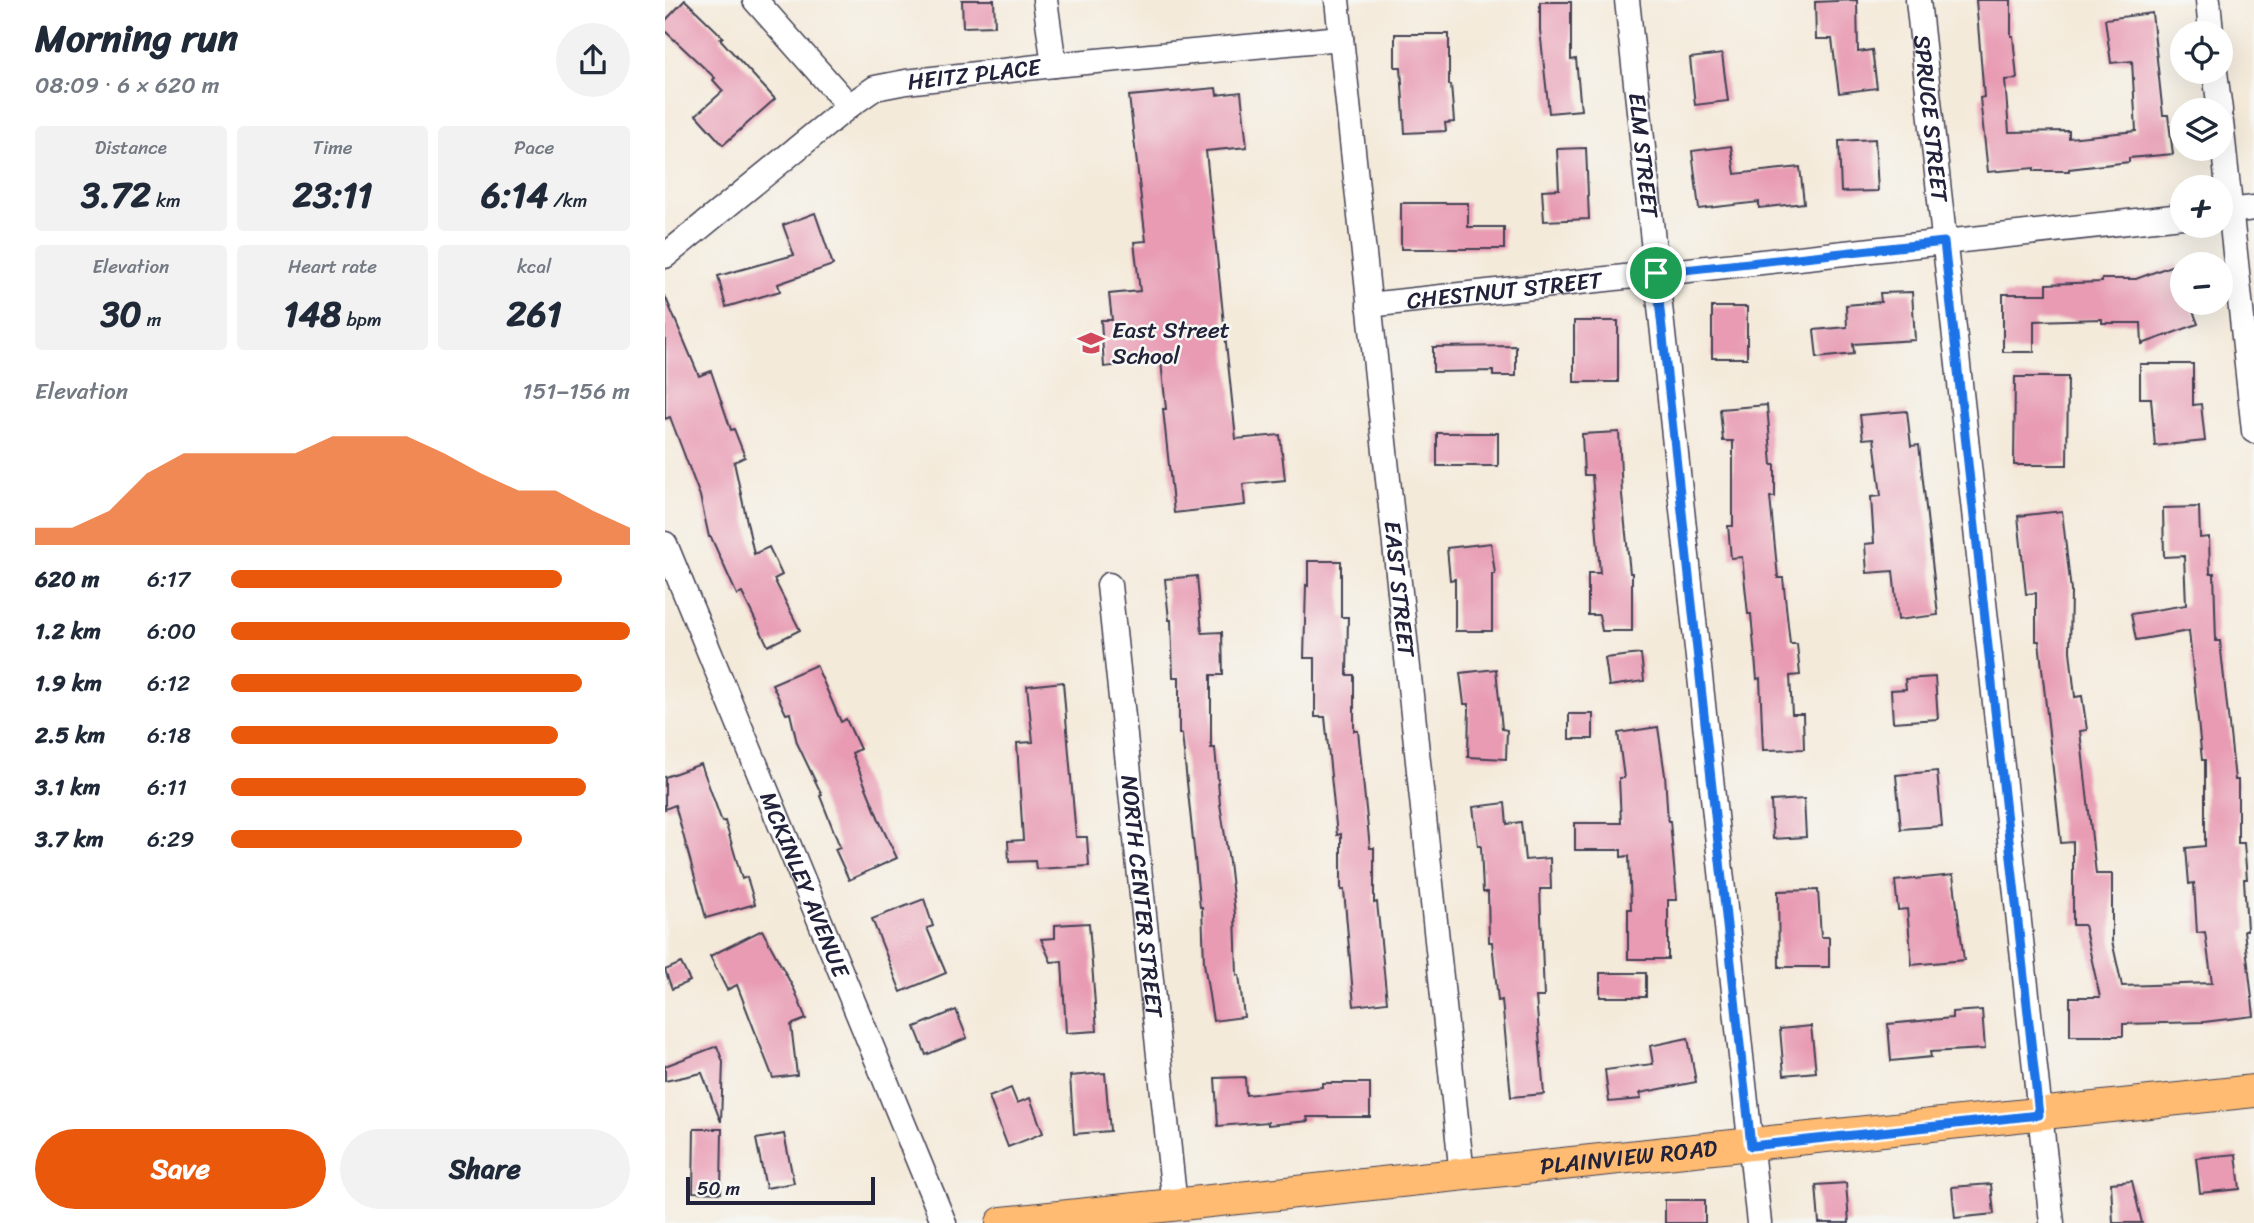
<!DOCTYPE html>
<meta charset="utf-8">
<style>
:root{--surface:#fff;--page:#f2f2f3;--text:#1f2937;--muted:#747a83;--accent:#ea580c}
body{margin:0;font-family:Sriracha,sans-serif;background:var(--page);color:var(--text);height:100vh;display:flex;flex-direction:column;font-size:26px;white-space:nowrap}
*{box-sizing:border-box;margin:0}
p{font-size:23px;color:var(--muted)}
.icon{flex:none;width:38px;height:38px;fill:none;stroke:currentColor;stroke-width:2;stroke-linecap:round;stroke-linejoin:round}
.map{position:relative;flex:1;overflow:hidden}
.sheet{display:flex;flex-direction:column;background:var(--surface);width:665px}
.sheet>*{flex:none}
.fabs{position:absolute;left:1505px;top:21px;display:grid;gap:14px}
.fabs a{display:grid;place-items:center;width:63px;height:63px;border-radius:50%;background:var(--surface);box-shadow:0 7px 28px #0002;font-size:35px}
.scale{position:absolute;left:21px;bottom:18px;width:189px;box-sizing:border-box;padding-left:7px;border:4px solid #22223b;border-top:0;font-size:19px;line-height:24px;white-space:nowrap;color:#22223b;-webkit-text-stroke:5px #f6f6f2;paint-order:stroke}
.pin{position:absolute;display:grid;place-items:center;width:60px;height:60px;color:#fff;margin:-30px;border:4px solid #fff;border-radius:50%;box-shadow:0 2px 7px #0007}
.round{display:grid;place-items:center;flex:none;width:74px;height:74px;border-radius:37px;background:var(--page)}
.summary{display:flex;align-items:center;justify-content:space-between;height:119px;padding:0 35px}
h1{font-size:38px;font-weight:700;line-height:52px}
.stats{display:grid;grid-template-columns:repeat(3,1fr);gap:10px;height:119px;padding:7px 35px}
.stats div{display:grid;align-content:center;border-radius:7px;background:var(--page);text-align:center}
.stats b{font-size:35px;font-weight:700}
.stats small{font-size:19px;font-weight:400}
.stats p{font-size:19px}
.chart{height:196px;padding:14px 35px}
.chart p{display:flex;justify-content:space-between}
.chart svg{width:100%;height:126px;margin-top:7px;fill:var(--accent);opacity:.7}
.primary-button{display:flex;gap:14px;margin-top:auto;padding:14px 35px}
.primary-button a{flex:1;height:80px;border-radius:42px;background:var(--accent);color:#fff;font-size:28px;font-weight:700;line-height:80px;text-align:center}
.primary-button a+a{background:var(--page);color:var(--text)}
ul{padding:0 35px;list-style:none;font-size:23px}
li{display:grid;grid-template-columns:112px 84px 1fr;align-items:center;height:52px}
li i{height:18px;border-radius:9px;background:var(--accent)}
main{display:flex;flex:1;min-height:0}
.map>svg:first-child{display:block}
.building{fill:#e89bb3}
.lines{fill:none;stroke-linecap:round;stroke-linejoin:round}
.minor-casing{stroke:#424053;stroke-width:27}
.major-casing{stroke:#424053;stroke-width:34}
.minor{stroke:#fff;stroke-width:24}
.major{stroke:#febb71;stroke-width:32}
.route-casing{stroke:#fff;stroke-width:14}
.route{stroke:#1a73e8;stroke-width:9}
.labels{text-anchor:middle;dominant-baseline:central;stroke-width:5;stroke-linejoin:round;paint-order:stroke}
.street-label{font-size:23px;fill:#22223b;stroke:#f6f6f2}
.poi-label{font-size:23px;fill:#22223b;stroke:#f6f6f2;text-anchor:start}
</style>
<main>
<section class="sheet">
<div class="summary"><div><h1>Morning run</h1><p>08:09 · 6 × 620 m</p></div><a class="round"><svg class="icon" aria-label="share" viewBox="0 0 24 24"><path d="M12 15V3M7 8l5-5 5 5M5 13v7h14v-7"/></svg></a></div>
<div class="stats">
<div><p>Distance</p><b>3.72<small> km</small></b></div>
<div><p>Time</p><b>23:11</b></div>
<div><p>Pace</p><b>6:14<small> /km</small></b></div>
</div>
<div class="stats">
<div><p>Elevation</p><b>30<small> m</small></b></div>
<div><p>Heart rate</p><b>148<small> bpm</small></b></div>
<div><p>kcal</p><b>261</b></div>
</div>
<div class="chart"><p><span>Elevation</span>151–156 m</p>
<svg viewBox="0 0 160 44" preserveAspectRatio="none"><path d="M0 44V38L10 38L20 32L30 19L40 12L50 12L60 12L70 12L80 6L90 6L100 6L110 12L120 19L130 25L140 25L150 32L160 38V44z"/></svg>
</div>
<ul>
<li><b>620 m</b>6:17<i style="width:83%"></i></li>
<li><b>1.2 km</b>6:00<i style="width:100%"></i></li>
<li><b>1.9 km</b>6:12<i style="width:88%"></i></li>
<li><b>2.5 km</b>6:18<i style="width:82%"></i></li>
<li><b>3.1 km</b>6:11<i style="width:89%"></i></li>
<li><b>3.7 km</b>6:29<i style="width:73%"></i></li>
</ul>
<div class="primary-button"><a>Save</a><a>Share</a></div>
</section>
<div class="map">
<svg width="1589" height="1223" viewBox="0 0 1589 1223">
<rect width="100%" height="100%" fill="#f6f6f2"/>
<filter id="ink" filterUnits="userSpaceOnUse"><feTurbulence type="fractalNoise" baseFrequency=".0143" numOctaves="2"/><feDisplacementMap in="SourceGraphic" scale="14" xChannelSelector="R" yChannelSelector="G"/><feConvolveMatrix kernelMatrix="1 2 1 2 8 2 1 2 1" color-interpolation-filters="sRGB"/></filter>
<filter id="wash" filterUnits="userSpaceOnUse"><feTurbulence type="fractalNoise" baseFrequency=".00686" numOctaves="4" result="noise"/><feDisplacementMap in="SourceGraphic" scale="28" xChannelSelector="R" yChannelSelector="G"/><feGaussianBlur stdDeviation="1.57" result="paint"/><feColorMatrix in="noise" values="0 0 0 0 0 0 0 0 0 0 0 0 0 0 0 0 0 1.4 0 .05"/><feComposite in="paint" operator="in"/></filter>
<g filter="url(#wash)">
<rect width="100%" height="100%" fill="#f4eada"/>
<g id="blocks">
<g class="building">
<polygon points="20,0 58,37 55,39 110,99 58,145 31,115 58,91 48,80 50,78 0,31 0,21"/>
<polygon points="297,0 329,0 330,26 298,27"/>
<polygon points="1192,0 1193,52 1207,50 1212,88 1174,93 1167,39 1151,39 1150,2"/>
<polygon points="1311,0 1346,0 1346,36 1348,36 1352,79 1340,80 1344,132 1404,131 1404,138 1471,131 1467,61 1446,63 1440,19 1487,13 1498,115 1503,115 1508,154 1464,158 1464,162 1404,169 1404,171 1369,171 1369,168 1323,172 1315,98 1319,97"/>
<polygon points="875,2 906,2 906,60 911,59 916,110 884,113 875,30"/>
<polygon points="730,34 784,34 784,85 786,85 789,122 780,123 781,131 740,133 736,67 730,67"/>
<polygon points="1057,54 1063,101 1030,105 1025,58"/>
<polygon points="551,88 552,95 576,92 582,147 541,151 571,439 615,435 620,480 578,484 580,505 509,513 498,409 501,409 496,361 439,367 436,320 447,320 444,294 475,291 469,242 481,241 464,96"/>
<polygon points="1210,139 1213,191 1176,192 1174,141"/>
<polygon points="1066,146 1070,174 1135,167 1139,203 1094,208 1094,202 1034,209 1027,151"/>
<polygon points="921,148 924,219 879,221 877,190 894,189 892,149"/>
<polygon points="736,203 803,203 803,227 839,227 839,249 736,249"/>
<polygon points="150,213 168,265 113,284 115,291 61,307 53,276 129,255 118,225"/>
<polygon points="1511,264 1517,282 1517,303 1525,303 1533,324 1477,344 1476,323 1437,323 1437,319 1369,321 1369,352 1338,352 1338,294 1382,294 1382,284 1437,282 1437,279 1471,279"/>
<polygon points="1247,292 1250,340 1188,344 1189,354 1152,358 1149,330 1182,327 1181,305 1216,302 1215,293"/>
<polygon points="0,296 34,376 46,371 66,430 69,429 80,457 69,462 89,554 104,547 117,575 109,579 135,630 103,646 77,593 72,595 46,537 44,537 35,496 5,417 0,419"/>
<rect x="1047" y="307" width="35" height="51"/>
<rect x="909" y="321" width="44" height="61"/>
<polygon points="851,346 851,376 828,376 828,371 768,372 768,347"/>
<polygon points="1475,364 1528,364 1528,405 1536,404 1540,441 1490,446 1486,398 1475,398"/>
<polygon points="1350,377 1403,377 1402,465 1349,465"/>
<polygon points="1102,405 1107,465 1110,465 1110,497 1105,497 1113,578 1118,578 1125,644 1132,644 1135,675 1125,676 1127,714 1138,714 1139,749 1098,750 1095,678 1092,679 1086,614 1083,614 1077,557 1066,558 1063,526 1068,526 1068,441 1058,441 1055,409"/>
<polygon points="1242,411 1246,446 1254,445 1273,615 1233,620 1228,571 1202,573 1200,544 1209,543 1206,497 1216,496 1209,438 1198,439 1195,415"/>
<polygon points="954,432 957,495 965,573 967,573 967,631 937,631 934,615 923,615 923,573 935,573 927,475 919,475 917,434"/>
<rect x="772" y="433" width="61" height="33"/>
<polygon points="1534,507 1535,538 1544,537 1545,573 1549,573 1551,641 1555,641 1570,780 1573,780 1573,843 1579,843 1582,879 1579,879 1582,930 1579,930 1589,1016 1539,1022 1458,1024 1458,1036 1405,1036 1405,997 1435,997 1419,925 1408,925 1408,842 1396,843 1374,641 1371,641 1371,593 1361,594 1353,516 1397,511 1406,591 1405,651 1410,697 1417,696 1422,730 1415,731 1431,874 1447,874 1447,941 1457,986 1547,983 1540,932 1532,933 1529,883 1524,884 1521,848 1540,846 1540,760 1537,760 1524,631 1471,640 1466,614 1521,605 1519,556 1499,557 1498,508"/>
<polygon points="826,543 830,574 827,574 827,631 790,631 790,579 785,580 782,548"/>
<polygon points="643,561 676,561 676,617 683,617 682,675 689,675 689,731 693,731 705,848 709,848 709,903 712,902 722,1002 689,1006 679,890 676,890 676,834 672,835 660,717 650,717 650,658 639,658 641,585 643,586"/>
<polygon points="532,576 537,633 557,632 558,675 546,675 546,748 550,748 555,804 564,862 570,914 572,975 574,975 579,1017 548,1021 539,963 537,907 535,907 517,734 514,734 514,677 508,677 506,620 504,620 500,579"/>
<polygon points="976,654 979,681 944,686 940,658"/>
<polygon points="151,665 176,722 181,719 195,749 187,753 217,827 232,858 184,880 170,849 175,847 155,796 157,795 132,743 125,713 121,714 107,684"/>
<polygon points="831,669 837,729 842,730 841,759 803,757 804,704 799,704 795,673"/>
<polygon points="1270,677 1273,719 1228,722 1226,690 1241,689 1240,679"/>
<polygon points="398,682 411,837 422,837 424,866 371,869 370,861 344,862 343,841 358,840 352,743 368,742 362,686"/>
<rect x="904" y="714" width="24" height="25"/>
<polygon points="993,727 1000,775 1003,821 1005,821 1012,900 1003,900 1003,959 963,959 963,909 966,909 964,856 956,857 956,850 910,850 910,823 956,823 954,778 959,778 953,733"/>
<polygon points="36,764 57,822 60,821 77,879 82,877 90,904 41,918 10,805 0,809 0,777"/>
<polygon points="1272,771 1277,826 1236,829 1231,775"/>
<polygon points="1139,799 1141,837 1108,839 1106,801"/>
<polygon points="840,803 842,824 856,822 860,860 885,858 886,889 875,889 879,997 871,997 879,1094 846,1097 837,1000 833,1001 827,942 824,942 823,892 818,892 816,846 813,846 808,807"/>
<polygon points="1288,875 1299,960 1247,965 1242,909 1233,910 1230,881"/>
<polygon points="1153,890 1156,937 1164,937 1164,967 1114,967 1113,891"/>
<polygon points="259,899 268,926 262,928 281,973 236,992 207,919"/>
<polygon points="424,923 432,1031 401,1033 397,961 386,962 376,939 390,938 390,925"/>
<polygon points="97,930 130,991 141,1019 126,1025 132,1075 108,1078 72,985 62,990 45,956"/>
<polygon points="16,963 25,981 7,989 0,970"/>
<rect x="935" y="973" width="46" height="24"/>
<polygon points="291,1010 302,1038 261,1055 250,1027"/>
<polygon points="1317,1010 1320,1049 1265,1052 1266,1057 1226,1061 1223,1024 1287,1018 1287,1012"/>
<polygon points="1146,1026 1151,1072 1119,1075 1115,1029"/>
<polygon points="1023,1038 1031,1082 975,1093 976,1099 944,1102 940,1070 988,1064 985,1046"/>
<polygon points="52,1046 58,1062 56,1122 37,1073 0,1081 0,1066"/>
<polygon points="440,1073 445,1131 409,1134 405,1076"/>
<polygon points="580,1077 581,1095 657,1087 657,1083 705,1083 705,1117 642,1117 643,1121 603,1125 603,1122 553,1126 550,1078"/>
<polygon points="346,1088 352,1103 365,1098 378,1133 343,1147 324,1097"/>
<polygon points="29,1129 57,1129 56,1193 28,1192"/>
<polygon points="119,1134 129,1183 101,1188 91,1139"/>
<polygon points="1571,1154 1575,1189 1535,1193 1531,1158"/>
<polygon points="1467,1181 1477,1223 1448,1223 1446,1183"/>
<polygon points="1181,1183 1184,1223 1154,1223 1151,1185"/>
<polygon points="1326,1184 1329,1214 1290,1218 1287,1187"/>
<rect x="1000" y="1200" width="40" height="23"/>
</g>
</g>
</g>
<g filter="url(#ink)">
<use href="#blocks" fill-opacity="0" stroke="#424053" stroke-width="2"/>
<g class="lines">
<g class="minor-casing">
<g id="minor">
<polyline points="90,0 184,106"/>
<polyline points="380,0 389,65"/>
<path id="s1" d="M 672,0 L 797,1175"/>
<path id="s2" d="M 962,0 L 1094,1223"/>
<path id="s3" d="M 1253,0 L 1387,1223"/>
<polyline points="1543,0 1546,33"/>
<polyline points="1550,72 1555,110"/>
<polyline points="1556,122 1589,431"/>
<polyline points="1556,212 1589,208"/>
<path id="s4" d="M 0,256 L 184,106 L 210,88 L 241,82 L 389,65 L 676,38"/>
<path id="s5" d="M 704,305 L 1517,216"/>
<path id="s6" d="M 0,544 L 279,1223"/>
<path id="s7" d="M 444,585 L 510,1206"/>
</g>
</g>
<g class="major-casing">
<g id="major">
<path id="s8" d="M 337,1223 L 1589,1091"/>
</g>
</g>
<use href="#minor" class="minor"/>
<use href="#major" class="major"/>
</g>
</g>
<g class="lines" filter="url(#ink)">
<g class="route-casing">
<polygon id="route" points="1279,242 1374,1115 1086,1146 991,273"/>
</g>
<use href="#route" class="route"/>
</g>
<defs>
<g id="school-bare" transform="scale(2.1)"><path d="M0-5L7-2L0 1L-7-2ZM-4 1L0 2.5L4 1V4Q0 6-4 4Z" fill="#d1495b" stroke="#f6f6f2" stroke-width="2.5" paint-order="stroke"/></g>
</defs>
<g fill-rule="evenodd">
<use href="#school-bare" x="426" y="343"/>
</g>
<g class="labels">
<g class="street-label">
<text stroke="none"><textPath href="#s4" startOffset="369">HEITZ PLACE</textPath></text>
<text stroke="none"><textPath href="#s3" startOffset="119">SPRUCE STREET</textPath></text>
<text stroke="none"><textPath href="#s2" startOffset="156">ELM STREET</textPath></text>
<text stroke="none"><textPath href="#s5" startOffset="136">CHESTNUT STREET</textPath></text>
<text stroke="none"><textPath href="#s1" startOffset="592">EAST STREET</textPath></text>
<text stroke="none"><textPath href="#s6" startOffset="368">MCKINLEY AVENUE</textPath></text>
<text stroke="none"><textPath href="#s7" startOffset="313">NORTH CENTER STREET</textPath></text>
<text stroke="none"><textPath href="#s8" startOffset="630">PLAINVIEW ROAD</textPath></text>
</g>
<g class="poi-label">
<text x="447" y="330">East Street<tspan x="447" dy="26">School</tspan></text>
</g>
</g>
</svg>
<div class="fabs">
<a><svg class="icon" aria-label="locate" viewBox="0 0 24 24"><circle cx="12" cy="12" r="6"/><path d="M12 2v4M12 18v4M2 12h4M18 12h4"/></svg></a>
<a><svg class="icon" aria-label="layers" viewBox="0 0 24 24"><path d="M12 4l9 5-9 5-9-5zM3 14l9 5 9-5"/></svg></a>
<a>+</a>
<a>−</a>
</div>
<div class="scale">50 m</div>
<div class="pin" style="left:991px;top:273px;background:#1e9e55"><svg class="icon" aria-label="arrive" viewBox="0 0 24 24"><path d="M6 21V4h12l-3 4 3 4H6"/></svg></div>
</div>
</main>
